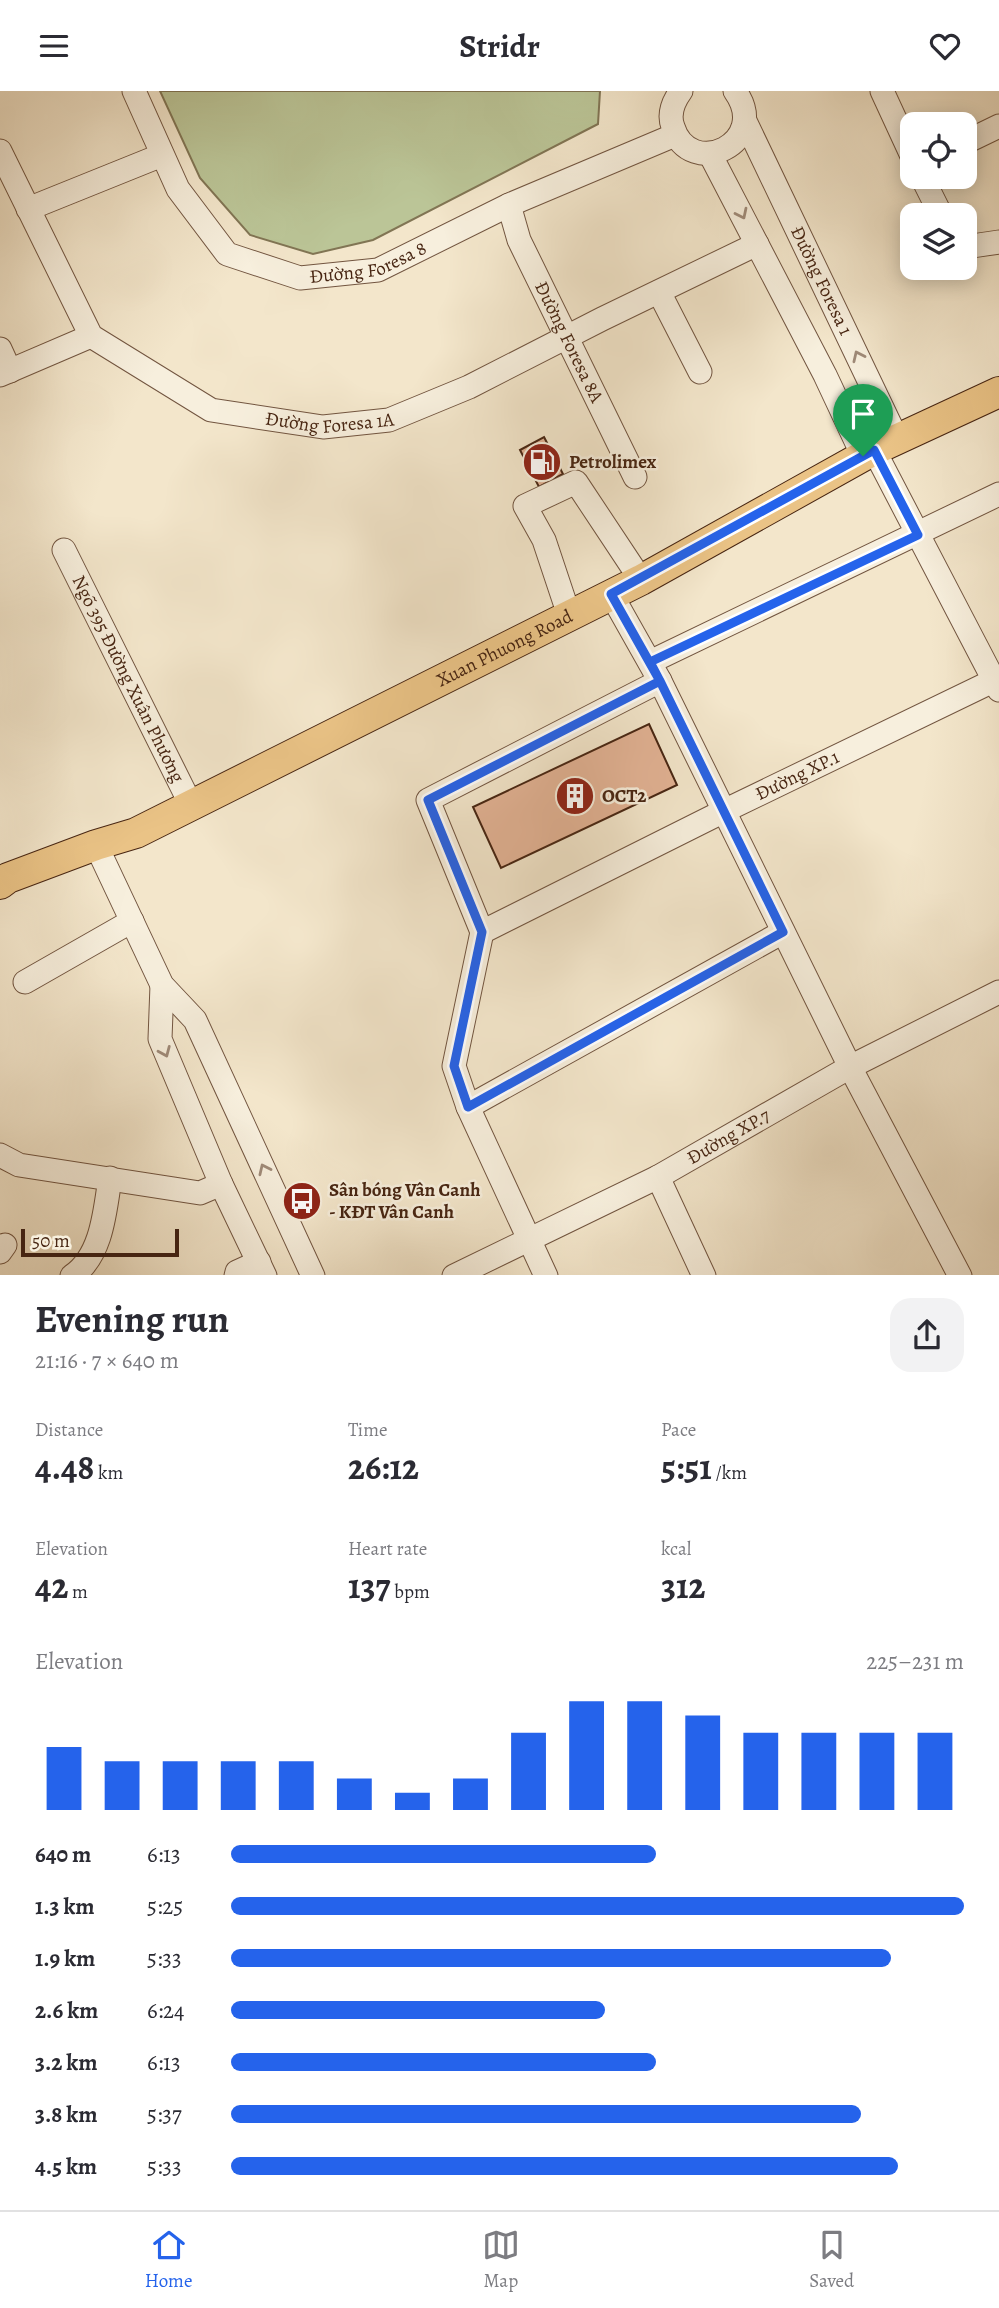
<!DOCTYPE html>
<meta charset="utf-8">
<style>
:root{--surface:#fff;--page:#f2f2f3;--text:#2b2b33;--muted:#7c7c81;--line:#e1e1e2;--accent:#2563eb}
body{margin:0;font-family:Alegreya,serif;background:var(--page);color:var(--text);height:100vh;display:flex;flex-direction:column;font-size:26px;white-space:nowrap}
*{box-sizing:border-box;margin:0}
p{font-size:23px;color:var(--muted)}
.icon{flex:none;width:38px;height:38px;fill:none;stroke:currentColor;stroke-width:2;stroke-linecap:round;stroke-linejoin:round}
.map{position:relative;height:1184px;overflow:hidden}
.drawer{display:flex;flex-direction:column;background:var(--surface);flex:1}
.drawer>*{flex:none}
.tools{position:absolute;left:900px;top:21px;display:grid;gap:14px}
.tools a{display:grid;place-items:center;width:77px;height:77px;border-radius:14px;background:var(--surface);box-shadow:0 4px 18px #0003;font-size:35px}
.scale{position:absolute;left:21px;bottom:18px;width:158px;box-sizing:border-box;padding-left:7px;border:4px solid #472512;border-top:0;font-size:19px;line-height:24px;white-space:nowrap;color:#472512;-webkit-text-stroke:5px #f7efdd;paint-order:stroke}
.pin{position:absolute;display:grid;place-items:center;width:60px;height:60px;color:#fff;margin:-72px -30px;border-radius:50% 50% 50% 0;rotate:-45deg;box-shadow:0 0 7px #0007}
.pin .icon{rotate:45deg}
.round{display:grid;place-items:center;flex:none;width:74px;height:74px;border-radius:21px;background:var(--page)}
.overview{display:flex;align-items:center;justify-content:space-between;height:119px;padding:0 35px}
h1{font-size:38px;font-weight:600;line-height:52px}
.stats{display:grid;grid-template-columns:repeat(3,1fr);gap:10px;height:119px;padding:7px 35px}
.stats div{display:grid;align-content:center}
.stats b{font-size:35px;font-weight:600}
.stats small{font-size:19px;font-weight:400}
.stats p{font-size:19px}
.chart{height:196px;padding:14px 35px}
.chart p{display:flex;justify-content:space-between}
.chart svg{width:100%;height:126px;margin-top:7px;stroke:var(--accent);stroke-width:6}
ul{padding:0 35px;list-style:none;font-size:23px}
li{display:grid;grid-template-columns:112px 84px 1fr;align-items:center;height:52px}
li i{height:18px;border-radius:9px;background:var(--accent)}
header{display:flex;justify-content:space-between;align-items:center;height:91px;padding:0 35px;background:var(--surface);font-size:32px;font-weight:600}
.tabs{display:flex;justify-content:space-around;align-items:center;height:98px;border-top:2px solid var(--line);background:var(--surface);font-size:19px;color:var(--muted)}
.tabs a{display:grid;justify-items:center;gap:4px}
.tabs .current{color:var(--accent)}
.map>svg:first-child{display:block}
.green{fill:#bbc597;stroke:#817554;stroke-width:2}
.building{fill:#e2b294;stroke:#472512;stroke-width:2}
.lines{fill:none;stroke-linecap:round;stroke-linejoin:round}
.minor-casing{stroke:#725540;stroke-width:25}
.major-casing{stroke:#472512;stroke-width:32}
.minor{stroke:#f7efdd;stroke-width:23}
.major{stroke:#eac386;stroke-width:30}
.oneway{stroke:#9f8a78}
.route-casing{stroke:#fff;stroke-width:14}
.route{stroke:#2563eb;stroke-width:9}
.labels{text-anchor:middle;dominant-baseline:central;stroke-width:5;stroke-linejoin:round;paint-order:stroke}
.street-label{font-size:19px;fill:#472512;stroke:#f7efdd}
.poi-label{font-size:19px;font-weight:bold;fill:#472512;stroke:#f7efdd;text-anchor:start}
</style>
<header><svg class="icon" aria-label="menu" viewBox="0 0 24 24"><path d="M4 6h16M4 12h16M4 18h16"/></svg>Stridr<svg class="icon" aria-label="heart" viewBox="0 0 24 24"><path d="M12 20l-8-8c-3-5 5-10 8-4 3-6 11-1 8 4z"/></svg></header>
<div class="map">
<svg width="999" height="1185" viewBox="0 0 999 1185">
<rect width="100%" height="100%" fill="#f3e6cb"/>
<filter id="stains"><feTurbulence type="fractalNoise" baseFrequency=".00286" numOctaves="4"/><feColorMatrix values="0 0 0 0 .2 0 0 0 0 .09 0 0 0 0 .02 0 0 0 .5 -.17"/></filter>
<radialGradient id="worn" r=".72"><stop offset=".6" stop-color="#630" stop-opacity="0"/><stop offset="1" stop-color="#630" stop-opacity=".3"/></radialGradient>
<polygon class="green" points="160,0 600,0 598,33 373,149 313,163 250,144 200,87"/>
<g class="building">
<polygon points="544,346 563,383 539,396 520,359"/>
<polygon points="649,633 677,694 501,777 473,716"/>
</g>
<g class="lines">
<g class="minor-casing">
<g id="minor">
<path id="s1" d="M 134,0 L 178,98 L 227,163 L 300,187 L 378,179 L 509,114 L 675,44"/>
<path d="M 681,0 C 673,11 668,23 673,36 C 690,90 772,52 735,0"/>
<polyline points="882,0 912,65"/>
<path id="s2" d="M 745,30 L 897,348"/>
<polyline points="964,52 999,35"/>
<path id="s3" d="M 0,60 L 91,245 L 211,319 L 323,336 L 389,329 L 469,296 L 602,228 L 757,153"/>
<polyline points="710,63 825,284 863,365"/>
<polyline points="922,86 941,124"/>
<path id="s4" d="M 509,114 L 519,149 L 635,386"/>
<polyline points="28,118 162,64"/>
<polyline points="964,151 972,155 999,151"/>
<polyline points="659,201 700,281"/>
<polyline points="0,258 10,280"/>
<polyline points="0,284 91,245"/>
<polyline points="874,359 999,599"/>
<path id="s5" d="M 64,459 L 191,714"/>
<polyline points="611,503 660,590 850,976 960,1185"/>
<polyline points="569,524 544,449 525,415 576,391 641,489"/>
<polyline points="650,571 999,403"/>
<polyline points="96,754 162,894 195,929 313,1185"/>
<path id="s6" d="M 482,841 L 724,720 L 999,587"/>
<polyline points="25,891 132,830"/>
<polyline points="162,894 160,948 221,1093 265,1185"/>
<polyline points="468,1016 783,841"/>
<polyline points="0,1064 19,1074 200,1102 221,1093"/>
<polyline points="658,1086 704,1185"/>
<polyline points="0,1161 5,1154"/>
<path d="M 72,1185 C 102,1165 105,1120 110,1087"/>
<polyline points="236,1185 237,1181 259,1171"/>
<path id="s7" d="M 454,1185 L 658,1086 L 850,976 L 999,901"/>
<polyline points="546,1185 468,1016 454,975 482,841 428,709 660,590"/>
</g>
</g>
<g class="major-casing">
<g id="major">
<path id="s8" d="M 0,793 L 8,787 L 96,754 L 136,742 L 641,489 L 874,359 L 999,301"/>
</g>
</g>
<use href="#minor" class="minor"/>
<use href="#major" class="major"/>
</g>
<defs><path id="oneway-chevron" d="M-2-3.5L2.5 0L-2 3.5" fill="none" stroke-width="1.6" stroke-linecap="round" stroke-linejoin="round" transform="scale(1.75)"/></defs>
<g class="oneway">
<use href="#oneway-chevron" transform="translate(742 123) rotate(64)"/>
<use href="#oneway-chevron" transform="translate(858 265) rotate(-115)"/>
<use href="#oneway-chevron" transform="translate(165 961) rotate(67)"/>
<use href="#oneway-chevron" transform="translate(264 1078) rotate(-115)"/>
</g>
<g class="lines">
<g class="route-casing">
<polyline id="route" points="863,365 611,503 660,590 783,841 468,1016 454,975 482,841 428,709 660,590 650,571 918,444 874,359 863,365"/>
</g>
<use href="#route" class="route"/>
</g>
<defs>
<g id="fuel-disc" transform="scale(2.0125)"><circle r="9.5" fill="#8f2418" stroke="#f7efdd"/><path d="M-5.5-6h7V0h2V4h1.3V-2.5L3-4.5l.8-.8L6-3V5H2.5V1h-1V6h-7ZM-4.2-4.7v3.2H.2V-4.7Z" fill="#fff"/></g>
<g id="building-disc" transform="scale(2.0125)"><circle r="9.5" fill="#8f2418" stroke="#f7efdd"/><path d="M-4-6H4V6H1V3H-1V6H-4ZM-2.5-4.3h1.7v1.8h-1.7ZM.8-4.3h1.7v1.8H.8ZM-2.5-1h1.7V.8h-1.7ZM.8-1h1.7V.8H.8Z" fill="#fff"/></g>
<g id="bus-disc" transform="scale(2.0125)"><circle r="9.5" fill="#8f2418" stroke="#f7efdd"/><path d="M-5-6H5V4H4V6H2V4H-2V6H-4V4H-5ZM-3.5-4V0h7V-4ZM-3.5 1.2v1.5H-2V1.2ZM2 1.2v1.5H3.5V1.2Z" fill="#fff"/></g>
</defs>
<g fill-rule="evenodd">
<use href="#fuel-disc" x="542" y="371"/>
<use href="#building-disc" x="575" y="705"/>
<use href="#bus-disc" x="302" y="1110"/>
</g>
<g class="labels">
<g class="street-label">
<text stroke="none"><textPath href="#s1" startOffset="336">Đường Foresa 8</textPath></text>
<text stroke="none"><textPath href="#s2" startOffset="177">Đường Foresa 1</textPath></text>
<text stroke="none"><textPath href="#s4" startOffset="150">Đường Foresa 8A</textPath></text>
<text stroke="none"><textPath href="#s3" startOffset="467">Đường Foresa 1A</textPath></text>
<text stroke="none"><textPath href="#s8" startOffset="558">Xuan Phuong Road</textPath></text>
<text stroke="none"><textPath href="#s5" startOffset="144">Ngõ 395 Đường Xuân Phương</textPath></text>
<text stroke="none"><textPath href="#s6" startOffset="352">Đường XP.1</textPath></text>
<text stroke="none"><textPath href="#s7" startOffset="308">Đường XP.7</textPath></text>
</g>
<g class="poi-label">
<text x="569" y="371">Petrolimex</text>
<text x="602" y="705">OCT2</text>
<text x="329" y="1099">Sân bóng Vân Canh<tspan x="329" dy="22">- KĐT Vân Canh</tspan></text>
</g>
</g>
<rect width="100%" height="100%" filter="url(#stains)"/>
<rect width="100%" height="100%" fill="url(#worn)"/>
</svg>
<div class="tools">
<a><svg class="icon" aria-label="locate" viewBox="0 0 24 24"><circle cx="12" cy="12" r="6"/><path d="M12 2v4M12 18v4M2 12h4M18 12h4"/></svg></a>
<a><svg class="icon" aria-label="layers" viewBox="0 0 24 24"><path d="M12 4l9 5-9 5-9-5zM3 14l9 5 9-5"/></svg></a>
</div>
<div class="scale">50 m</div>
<div class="pin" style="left:863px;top:365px;background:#1e9e55"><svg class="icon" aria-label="arrive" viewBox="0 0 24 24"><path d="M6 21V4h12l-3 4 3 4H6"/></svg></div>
</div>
<section class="drawer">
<div class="overview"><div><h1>Evening run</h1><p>21:16 · 7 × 640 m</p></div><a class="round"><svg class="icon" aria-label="share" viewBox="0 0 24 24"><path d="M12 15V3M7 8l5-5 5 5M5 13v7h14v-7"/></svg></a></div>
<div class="stats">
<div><p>Distance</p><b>4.48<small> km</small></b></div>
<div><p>Time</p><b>26:12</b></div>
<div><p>Pace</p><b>5:51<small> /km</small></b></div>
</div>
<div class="stats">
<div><p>Elevation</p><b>42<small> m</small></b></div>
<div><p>Heart rate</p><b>137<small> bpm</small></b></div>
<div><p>kcal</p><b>312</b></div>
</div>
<div class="chart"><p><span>Elevation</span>225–231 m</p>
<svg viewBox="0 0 160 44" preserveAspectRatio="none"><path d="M5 44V22M15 44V27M25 44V27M35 44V27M45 44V27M55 44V33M65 44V38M75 44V33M85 44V17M95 44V6M105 44V6M115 44V11M125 44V17M135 44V17M145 44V17M155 44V17"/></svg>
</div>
<ul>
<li><b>640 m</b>6:13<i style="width:58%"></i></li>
<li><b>1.3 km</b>5:25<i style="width:100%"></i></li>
<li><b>1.9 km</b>5:33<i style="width:90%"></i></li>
<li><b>2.6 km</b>6:24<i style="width:51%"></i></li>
<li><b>3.2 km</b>6:13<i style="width:58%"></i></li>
<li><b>3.8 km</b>5:37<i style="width:86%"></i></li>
<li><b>4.5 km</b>5:33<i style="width:91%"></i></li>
</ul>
</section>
<nav class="tabs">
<a class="current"><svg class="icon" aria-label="home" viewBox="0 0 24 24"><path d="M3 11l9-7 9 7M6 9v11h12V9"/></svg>Home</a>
<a><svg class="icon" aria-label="map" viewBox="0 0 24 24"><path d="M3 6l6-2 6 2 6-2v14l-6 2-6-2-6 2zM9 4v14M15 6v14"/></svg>Map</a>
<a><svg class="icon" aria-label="saved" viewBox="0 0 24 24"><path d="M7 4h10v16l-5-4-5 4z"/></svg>Saved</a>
</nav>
